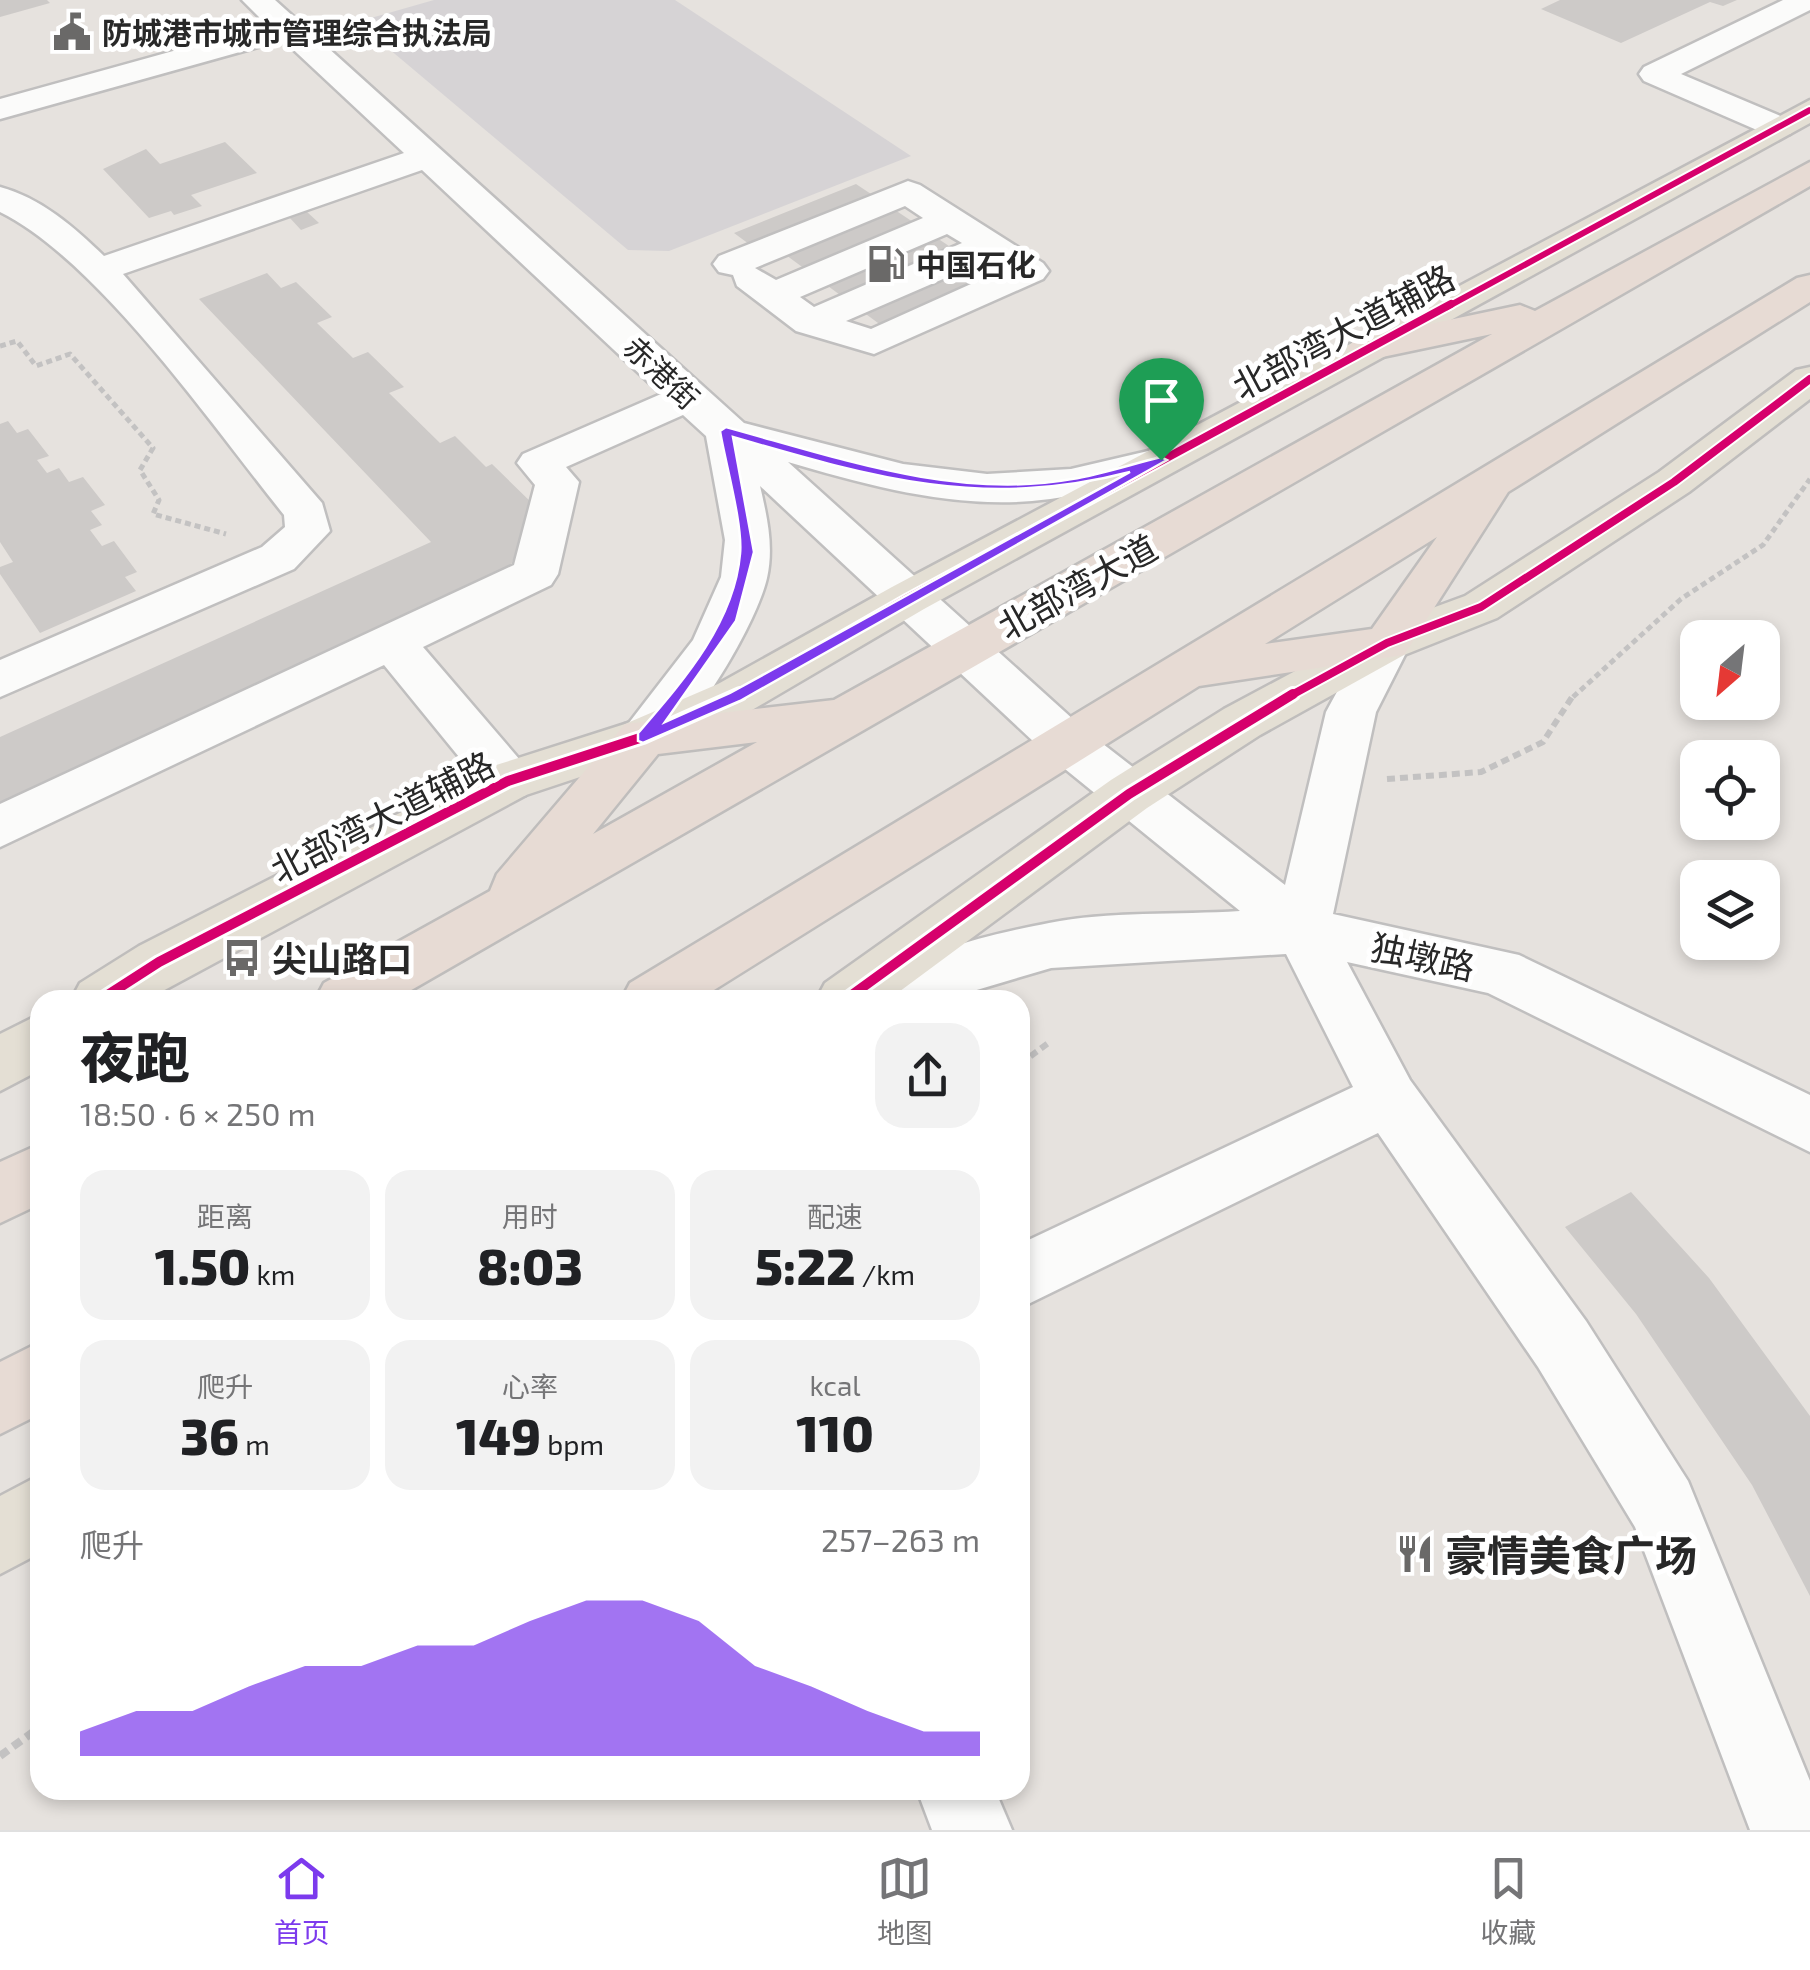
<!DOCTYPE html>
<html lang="zh">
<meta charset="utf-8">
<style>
:root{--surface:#fff;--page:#f2f2f2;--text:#202124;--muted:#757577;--line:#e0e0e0;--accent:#7c3aed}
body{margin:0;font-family:"Exo 2","Noto Sans SC",sans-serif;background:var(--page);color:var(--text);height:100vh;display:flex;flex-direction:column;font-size:38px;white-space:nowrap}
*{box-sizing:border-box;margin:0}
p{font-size:32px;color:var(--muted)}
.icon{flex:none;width:55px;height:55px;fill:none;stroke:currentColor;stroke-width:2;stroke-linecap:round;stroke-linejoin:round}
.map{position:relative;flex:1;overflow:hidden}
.side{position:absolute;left:30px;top:990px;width:1000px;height:810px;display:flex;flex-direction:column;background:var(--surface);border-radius:30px;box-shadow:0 5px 15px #0003}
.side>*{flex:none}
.needle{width:65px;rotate:208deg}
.controls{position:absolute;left:1680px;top:620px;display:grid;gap:20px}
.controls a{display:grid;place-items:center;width:100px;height:100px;border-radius:20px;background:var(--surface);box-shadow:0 5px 15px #0003;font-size:50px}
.pin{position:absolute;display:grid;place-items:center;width:85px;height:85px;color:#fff;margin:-102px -42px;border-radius:50% 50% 50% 0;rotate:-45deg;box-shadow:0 0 10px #0007}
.pin .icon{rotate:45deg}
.round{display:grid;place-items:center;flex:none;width:105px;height:105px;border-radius:30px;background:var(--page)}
.overview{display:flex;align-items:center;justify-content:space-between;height:170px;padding:0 50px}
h1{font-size:55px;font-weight:800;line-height:75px}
.metrics{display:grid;grid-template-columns:repeat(3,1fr);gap:15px;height:170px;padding:10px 50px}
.metrics div{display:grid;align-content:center;border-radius:25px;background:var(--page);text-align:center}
.metrics b{font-size:50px;font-weight:800}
.metrics small{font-size:28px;font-weight:400}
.metrics p{font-size:28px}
.chart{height:280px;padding:20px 50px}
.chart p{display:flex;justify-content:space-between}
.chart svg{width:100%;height:180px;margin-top:10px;fill:var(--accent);opacity:.7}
.dock{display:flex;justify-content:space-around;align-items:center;height:140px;border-top:2px solid var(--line);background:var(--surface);font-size:28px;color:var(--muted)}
.dock a{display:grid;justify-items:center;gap:5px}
.dock .active{color:var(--accent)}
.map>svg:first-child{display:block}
.industrial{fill:#d6d3d5}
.building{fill:#cdcac8}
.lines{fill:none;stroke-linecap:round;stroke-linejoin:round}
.minor-casing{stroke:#c0bfbf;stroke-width:5}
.major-casing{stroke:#bfbdbc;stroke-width:5}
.highway-casing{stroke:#bfbdbc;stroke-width:5}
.path-far2{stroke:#c3c2c2;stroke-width:5;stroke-dasharray:6 4;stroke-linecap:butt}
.path-far1{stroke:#c3c2c2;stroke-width:6;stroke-dasharray:8 5;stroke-linecap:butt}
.path{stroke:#c3c2c2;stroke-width:8;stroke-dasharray:10 6;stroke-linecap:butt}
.minor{fill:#fbfbfa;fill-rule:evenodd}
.major{fill:#e4dfd4;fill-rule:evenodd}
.highway{fill:#e7dbd4;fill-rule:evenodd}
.cycleway-far2-casing{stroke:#fff;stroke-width:10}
.cycleway-far1-casing{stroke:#fff;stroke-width:12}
.cycleway-casing{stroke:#fff;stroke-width:16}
.cycleway-far2{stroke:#d6006c;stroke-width:6}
.cycleway-far1{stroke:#d6006c;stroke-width:8}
.cycleway{stroke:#d6006c;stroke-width:10}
.route{fill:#7c3aed;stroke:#fff;stroke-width:2.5;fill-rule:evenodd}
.labels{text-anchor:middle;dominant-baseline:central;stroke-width:10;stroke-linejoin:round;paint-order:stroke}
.far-poi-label{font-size:30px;font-weight:bold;fill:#282828;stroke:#fff;text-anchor:start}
.far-street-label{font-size:30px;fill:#282828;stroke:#fff}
.street-label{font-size:35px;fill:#282828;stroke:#fff}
.poi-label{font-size:35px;font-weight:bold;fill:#282828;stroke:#fff;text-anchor:start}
.near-poi-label{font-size:42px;font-weight:bold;fill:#282828;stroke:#fff;text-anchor:start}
</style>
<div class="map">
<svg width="1810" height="1830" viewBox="0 0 1810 1830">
<rect width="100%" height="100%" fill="#e6e2de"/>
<polygon class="industrial" points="434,0 675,0 911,156 669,251 628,250 357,22"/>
<g class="building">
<polygon points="0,0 47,0 50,3 0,17"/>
<polygon points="1560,0 1737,0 1723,6 1710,2 1621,43 1541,9"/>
<polygon points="225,142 257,173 191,195 202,206 174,215 171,211 149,218 103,169 146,149 160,164"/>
<polygon points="856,184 1009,286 897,337 767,241 753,247 734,233"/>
<polygon points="306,211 319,223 301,230 289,217"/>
<polygon points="267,273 281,288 296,282 332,317 317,323 353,358 368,352 404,387 389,393 440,443 455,436 486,467 492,464 535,506 509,570 0,810 0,737 431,542 199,299"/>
<polygon points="8,421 17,433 28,429 49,456 37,460 47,473 59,468 69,482 83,477 105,505 91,511 102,525 90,530 102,546 114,541 137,572 125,577 136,591 40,633 0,574 0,567 13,562 0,542 0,424"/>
<polygon points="1631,1192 1709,1278 1810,1416 1810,1596 1752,1485 1636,1314 1565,1227"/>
</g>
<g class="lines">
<g class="minor-casing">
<g id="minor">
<path d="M 242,0 L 275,0 L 744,423 L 903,464 L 987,474 L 1071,469 L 1161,448 L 1176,452 L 1182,461 L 1176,470 C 1128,483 1081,497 1032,501 C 950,508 866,485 788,462 L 1085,730 L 1285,885 L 1326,712 L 1370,631 L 1387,626 L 1404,631 L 1411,643 L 1376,712 L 1333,914 L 1519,955 L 1810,1095 L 1810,1152 L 1488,993 L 1347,962 L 1410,1080 L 1586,1321 L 1688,1481 L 1810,1781 L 1810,1830 L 1750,1830 L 1635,1527 L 1538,1367 L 1378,1133 L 1020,1308 L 1020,1244 L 1353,1087 L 1286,954 L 1051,968 L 943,1000 L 863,1000 C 884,957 1002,932 1049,923 C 1107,911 1179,915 1240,911 L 1049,756 L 760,486 C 767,516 774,547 767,578 C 757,622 698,721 662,749 C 650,758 638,754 625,750 L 618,737 L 693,640 L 721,577 L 725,540 L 706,436 L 683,415 L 566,467 L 579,482 L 558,574 L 551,585 L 423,647 L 526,767 L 534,781 L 526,795 L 508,800 L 490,795 L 384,665 L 0,847 L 0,804 L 514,565 L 535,485 L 517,463 L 523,454 L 661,394 L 422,170 L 123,274 L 322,503 L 330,531 L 294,569 L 0,697 L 0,660 L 262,547 L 285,527 L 284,515 C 213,427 99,261 0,212 L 0,187 C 41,198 74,227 104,256 L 404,153 L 283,40 L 0,119 L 0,99 L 267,25 Z"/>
<polygon points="1783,0 1810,0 1810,10 1681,74 1790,120 1795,127 1790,134 1766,134 1644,81 1639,74 1644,67"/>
<path d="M 908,181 L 920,185 L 1043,263 L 1049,271 L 1043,279 L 874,354 L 796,331 L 737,286 L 733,275 L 719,272 L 713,264 L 719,256 ZM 905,206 L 923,218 L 776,280 L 755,268 ZM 947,234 L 962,243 L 814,307 L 800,297 ZM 987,260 L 1002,270 L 871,329 L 846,321 Z"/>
<polygon points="917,1790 995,1790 1012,1830 932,1830"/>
</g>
</g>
<g class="major-casing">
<g id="major">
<polygon points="1810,100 1810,123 924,609 752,710 661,750 526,795 146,1000 71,1000 80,983 139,946 490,767 625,724 718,684 892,587"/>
<polygon points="1810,367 1810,399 1689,492 1497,618 1404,655 1260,735 1147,808 888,1000 816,1000 825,983 1111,780 1224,709 1370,631 1465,596 1659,472 1796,370"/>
<polygon points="40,1014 40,1070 0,1091 0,1034"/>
<polygon points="40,1475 40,1553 0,1574 0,1496"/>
</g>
</g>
<g class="highway-casing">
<g id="highway">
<path d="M 1810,162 L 1810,186 L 394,1000 L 315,1000 L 324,983 L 490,891 L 497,874 L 625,724 L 834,700 L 1492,334 L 1368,360 L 1354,356 L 1348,348 L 1354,340 L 1520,305 L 1535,311 ZM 757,742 L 593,834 L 658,754 Z"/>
<path d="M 1810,275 L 1810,302 L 1508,492 L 1404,655 L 1199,686 L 698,1000 L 621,1000 L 630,983 L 1797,278 ZM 1437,537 L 1372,629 L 1265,644 Z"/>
<polygon points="40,1144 40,1204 0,1223 0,1162"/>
<polygon points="40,1342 40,1414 0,1434 0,1362"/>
</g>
</g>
<g class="path-far2">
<polyline points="0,346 17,341 36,366 70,354 153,448 140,470 159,500 153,514 226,534"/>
<polyline points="1573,697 1681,599 1763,545 1810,479"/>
</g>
<g class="path-far1">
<polyline points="1387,779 1481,772 1543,742 1574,694"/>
<polyline points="1020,1064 1051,1041"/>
</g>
<polyline class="path" points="0,1756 40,1727"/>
<use href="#minor" class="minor"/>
<use href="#major" class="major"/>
<use href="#highway" class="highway"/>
<g class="cycleway-far2-casing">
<polyline id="cycleway-far2" points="1447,307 1810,110"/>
</g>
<g class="cycleway-far1-casing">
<g id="cycleway-far1">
<polyline points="735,697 908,598 1451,304"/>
<polyline points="1288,697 1387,643 1481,607 1674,482 1810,379"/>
</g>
</g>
<g class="cycleway-casing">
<g id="cycleway">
<polyline points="100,1000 159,962 508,781 643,737 740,694"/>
<polyline points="845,1000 1129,794 1293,694"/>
</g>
</g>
<use href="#cycleway-far2" class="cycleway-far2"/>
<use href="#cycleway-far1" class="cycleway-far1"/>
<use href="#cycleway" class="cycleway"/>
</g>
<path class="route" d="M 726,427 C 836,457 956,500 1072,479 C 1102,474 1132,464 1161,457 L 1167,460 L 740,701 L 643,743 L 638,741 L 638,733 C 682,682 734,624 740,554 C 743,525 725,462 720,431 ZM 733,437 C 874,478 983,510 1130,472 L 730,693 L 665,722 L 736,621 L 754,552 Z"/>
<defs>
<g id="civic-bare" transform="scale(3)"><path d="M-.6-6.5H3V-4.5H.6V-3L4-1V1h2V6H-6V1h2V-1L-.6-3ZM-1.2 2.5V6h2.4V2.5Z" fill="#6a6968" stroke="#fff" stroke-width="2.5" paint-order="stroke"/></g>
<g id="fuel-bare" transform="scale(3)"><path d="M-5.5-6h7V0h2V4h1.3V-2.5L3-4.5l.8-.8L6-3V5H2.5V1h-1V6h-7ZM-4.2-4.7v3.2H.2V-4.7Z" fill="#6a6968" stroke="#fff" stroke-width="2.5" paint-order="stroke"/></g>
<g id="bus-bare" transform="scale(3)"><path d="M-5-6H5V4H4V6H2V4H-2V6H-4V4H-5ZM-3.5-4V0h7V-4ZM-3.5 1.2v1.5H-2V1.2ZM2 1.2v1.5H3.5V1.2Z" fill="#6a6968" stroke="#fff" stroke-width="2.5" paint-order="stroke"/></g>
<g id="restaurant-bare" transform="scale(3)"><path d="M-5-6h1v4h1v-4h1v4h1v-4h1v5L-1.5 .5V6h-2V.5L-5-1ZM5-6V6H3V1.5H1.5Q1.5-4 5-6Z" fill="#6a6968" stroke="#fff" stroke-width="2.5" paint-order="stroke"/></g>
</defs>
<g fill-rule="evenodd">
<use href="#civic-bare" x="72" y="32"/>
<use href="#fuel-bare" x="886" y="264"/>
<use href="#bus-bare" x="242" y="958"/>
<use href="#restaurant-bare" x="1415" y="1554"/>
</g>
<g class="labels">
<g class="far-poi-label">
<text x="102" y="32">防城港市城市管理综合执法局</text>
<text x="916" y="264">中国石化</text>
</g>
<g class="far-street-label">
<text transform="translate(662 372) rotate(43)">赤港街</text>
</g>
<g class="street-label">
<text transform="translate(1343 331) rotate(-28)">北部湾大道辅路</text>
<text transform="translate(1077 586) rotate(-29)">北部湾大道</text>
<text transform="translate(382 816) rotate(-27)">北部湾大道辅路</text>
<text transform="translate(1423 956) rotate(12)">独墩路</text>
</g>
<g class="poi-label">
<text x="272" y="958">尖山路口</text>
</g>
<g class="near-poi-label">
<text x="1445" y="1554">豪情美食广场</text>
</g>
</g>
</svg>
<div class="controls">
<a><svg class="needle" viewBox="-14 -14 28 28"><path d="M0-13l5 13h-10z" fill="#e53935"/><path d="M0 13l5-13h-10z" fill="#757577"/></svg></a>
<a><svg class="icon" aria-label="locate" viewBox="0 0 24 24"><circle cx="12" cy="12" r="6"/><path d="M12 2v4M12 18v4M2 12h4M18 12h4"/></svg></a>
<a><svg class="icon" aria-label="layers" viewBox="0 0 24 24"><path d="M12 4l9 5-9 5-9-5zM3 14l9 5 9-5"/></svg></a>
</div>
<div class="pin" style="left:1161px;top:460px;background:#1e9e55"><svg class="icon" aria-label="arrive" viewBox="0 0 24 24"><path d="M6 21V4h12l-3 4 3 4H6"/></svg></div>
<section class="side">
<div class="overview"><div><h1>夜跑</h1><p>18:50 · 6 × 250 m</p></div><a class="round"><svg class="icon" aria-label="share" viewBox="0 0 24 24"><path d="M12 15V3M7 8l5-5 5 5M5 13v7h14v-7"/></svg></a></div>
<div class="metrics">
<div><p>距离</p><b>1.50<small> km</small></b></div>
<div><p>用时</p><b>8:03</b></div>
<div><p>配速</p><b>5:22<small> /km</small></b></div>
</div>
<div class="metrics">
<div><p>爬升</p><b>36<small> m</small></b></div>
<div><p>心率</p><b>149<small> bpm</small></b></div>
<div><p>kcal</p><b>110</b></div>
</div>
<div class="chart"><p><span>爬升</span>257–263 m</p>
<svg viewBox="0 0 160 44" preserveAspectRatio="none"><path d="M0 44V38L10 33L20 33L30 27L40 22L50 22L60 17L70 17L80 11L90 6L100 6L110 11L120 22L130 27L140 33L150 38L160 38V44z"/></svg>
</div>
</section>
</div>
<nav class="dock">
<a class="active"><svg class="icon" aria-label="home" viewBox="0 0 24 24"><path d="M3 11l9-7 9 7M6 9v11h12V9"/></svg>首页</a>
<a><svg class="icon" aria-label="map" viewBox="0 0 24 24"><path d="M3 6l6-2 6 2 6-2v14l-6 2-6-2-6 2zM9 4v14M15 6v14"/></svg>地图</a>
<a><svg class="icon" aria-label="saved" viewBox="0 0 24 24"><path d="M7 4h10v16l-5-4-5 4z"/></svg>收藏</a>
</nav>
